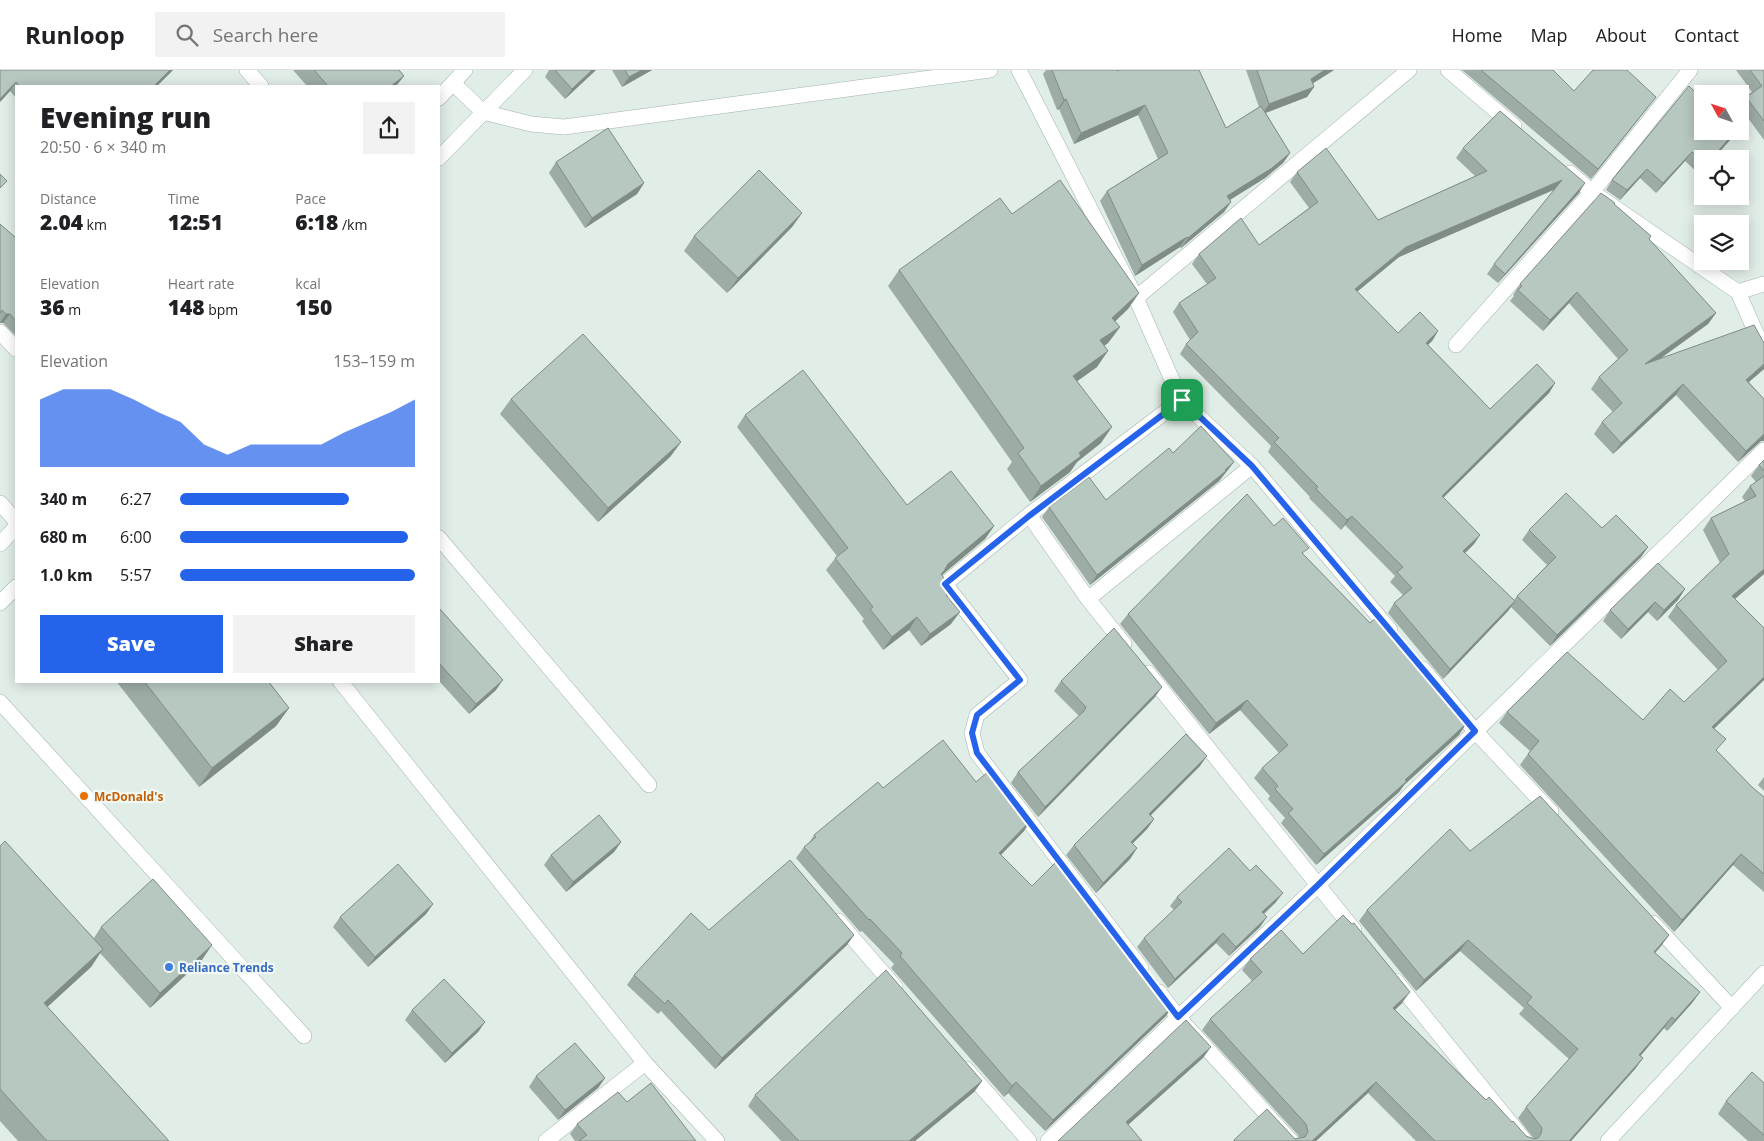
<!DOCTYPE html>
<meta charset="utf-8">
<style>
:root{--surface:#fff;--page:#f2f2f2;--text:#202124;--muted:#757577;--line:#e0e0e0;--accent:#2563eb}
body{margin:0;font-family:"Open Sans",sans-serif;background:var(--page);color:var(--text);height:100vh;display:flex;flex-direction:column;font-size:19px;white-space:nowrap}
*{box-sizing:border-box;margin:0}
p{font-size:16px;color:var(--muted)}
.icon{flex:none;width:28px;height:28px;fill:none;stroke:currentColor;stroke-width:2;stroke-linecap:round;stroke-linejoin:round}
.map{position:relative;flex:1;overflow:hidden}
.details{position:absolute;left:15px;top:15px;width:425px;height:598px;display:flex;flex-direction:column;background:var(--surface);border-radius:0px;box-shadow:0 2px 12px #0003}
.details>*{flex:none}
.needle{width:32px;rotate:310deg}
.controls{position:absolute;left:1694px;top:15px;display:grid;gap:10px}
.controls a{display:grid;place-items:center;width:55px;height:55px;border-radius:0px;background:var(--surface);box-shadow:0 2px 12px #0003;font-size:25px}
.pin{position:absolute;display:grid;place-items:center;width:42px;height:42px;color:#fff;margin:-21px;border-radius:10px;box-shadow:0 2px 8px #0006}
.round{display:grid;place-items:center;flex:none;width:52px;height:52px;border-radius:0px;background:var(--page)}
.summary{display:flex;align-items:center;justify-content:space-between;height:85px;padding:0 25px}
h1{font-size:28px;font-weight:800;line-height:38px}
.figures{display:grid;grid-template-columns:repeat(3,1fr);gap:8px;height:85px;padding:5px 25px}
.figures div{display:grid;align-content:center}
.figures b{font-size:21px;font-weight:800}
.figures small{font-size:14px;font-weight:400}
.figures p{font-size:14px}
.chart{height:140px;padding:10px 25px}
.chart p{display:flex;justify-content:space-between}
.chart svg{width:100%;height:90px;margin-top:5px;fill:var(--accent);opacity:.7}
.cta{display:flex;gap:10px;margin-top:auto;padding:10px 25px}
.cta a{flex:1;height:58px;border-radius:0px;background:var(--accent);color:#fff;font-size:20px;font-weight:800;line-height:58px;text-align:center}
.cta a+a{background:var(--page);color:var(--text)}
ul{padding:0 25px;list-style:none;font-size:16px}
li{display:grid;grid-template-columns:80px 60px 1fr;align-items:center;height:38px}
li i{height:12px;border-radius:6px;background:var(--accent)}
header{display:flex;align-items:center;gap:30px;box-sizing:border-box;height:70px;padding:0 25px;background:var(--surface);border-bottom:1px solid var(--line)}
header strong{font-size:24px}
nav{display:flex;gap:28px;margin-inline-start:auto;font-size:18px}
.search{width:350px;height:45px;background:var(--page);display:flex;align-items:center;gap:12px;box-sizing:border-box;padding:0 18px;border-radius:0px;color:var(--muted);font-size:19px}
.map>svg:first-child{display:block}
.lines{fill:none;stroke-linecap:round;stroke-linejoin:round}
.minor-casing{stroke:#a4b5ae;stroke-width:16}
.secondary-casing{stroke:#9fb9af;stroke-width:16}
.minor{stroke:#fff;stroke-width:15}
.secondary{stroke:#fff;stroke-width:15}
.wall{fill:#9daca5}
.shaded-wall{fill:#808c86}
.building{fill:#b7c8c0;stroke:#808c86}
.route-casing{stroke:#fff;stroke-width:10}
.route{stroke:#2563eb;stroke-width:6}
.food-dot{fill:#e8710a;stroke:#f2f9f5;stroke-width:2}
.shop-dot{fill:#3f7fe0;stroke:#f2f9f5;stroke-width:2}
.labels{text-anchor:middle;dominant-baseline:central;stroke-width:4.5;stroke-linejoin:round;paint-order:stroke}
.food-label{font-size:12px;font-weight:bold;fill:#c56008;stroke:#f2f9f5;text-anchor:start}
.shop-label{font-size:12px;font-weight:bold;fill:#366cbe;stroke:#f2f9f5;text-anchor:start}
</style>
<header>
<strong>Runloop</strong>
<div class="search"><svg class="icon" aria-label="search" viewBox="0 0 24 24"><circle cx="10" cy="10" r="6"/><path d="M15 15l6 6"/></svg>Search here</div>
<nav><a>Home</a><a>Map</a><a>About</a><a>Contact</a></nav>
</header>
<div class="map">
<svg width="1764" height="1071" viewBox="0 0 1764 1071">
<rect width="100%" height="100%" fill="#e1ede7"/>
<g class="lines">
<g class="minor-casing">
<g id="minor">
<polyline points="247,0 261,16"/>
<polyline points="1019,0 1136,228 1181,330 1252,396 1390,560"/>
<polyline points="1448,0 1514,56"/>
<polyline points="453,13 483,42 531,54 564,57 990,0"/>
<polyline points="1570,103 1592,122 1738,222 1764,214"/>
<polyline points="1738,222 1764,281"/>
<polyline points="1136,228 1409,0"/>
<polyline points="0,262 16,279"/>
<polyline points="1456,275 1592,122 1690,0"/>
<polyline points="0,433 16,451"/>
<polyline points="1029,445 1088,529 1124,574"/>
<polyline points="439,468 649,715"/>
<polyline points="1088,529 1252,396"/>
<polyline points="1423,599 1475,661 1551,742"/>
<polyline points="1148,603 1354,860"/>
<polyline points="340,611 645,993 717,1071"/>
<polyline points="0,632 304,966"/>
<polyline points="838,851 895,917"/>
<polyline points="1653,853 1732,938"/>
<polyline points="1141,898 977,683 972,663 977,645 1020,610 945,514 1029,445 1181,330"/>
<polyline points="1396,911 1525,1071"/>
<polyline points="1159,922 1178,947 1291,1071"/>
<polyline points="966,999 1029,1071"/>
<polyline points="546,1071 645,993"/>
<polyline points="1048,1071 1318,815 1764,380"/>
</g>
</g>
<g class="secondary-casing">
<g id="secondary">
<polyline points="439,28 465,0"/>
<polyline points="439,88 525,0"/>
<polyline points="0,474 16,457"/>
<polyline points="0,533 16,517"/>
<polyline points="1608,1071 1764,903"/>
</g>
</g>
<use href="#minor" class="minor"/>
<use href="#secondary" class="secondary"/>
</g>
<g class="wall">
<polygon points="0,0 173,0 157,16 16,16 16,28 10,21 0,32"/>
<polygon points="293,0 399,0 404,6 396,16 307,16"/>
<polygon points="549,0 596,0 565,29 545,7"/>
<polygon points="612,0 652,0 622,17"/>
<polygon points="1046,0 1117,0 1117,1 1226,58 1259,37 1246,0 1334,0 1313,13 1314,17 1307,27 1266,43 1290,83 1283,93 1265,108 1230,130 1231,132 1224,142 1181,178 1180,177 1135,206 1100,131 1107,121 1158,89 1138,45 1074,74 1059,39 1057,40 1043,4"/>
<polygon points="1462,0 1553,0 1574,21 1656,27 1649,36 1591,109"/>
<polygon points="1736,0 1764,0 1764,70 1740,37 1740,36 1746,27 1752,22"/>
<polygon points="1689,16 1730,70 1713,89 1702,89 1702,100 1699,104 1685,91 1656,123 1640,108 1620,130 1606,120 1612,110"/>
<polygon points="1463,78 1579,123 1498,213 1487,204 1494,194 1554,120 1399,187 1357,222 1398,263 1438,261 1432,271 1428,275 1490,339 1555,313 1549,323 1443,427 1480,465 1474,474 1465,483 1514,530 1517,526 1547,495 1522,470 1529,460 1602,458 1648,477 1641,487 1550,576 1511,537 1508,541 1443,609 1388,543 1394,533 1403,525 1390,512 1395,506 1345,455 1341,460 1309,428 1310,427 1268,382 1271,376 1180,284 1186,274 1190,270 1173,242 1179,233 1207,214 1192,194 1199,184 1259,175 1309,138 1290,112 1297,102 1378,150 1475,106 1456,88"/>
<polygon points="556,92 644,113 637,124 585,158 549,103"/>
<polygon points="1614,134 1651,166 1649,169 1716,243 1708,254 1660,289 1764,273 1764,299 1749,312 1764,329 1764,371 1761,371 1738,392 1676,325 1613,384 1594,364 1602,352 1613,342 1591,319 1599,307 1618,289 1569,233 1543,261 1510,231 1514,226 1513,225 1520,214"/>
<polygon points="802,143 792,157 727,223 684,181 694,166"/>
<polygon points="1012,144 1139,223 1128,239 1115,251 1120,257 1108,273 1104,276 1097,297 1077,311 1101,373 1077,392 1070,402 1030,432 1007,399 1012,392 888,216 899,200"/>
<polygon points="0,154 16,168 16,266 3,253 0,253"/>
<polygon points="511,329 681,372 670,387 598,452 500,344"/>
<polygon points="745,345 907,435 994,456 985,469 942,505 948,527 951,554 921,576 909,560 883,580 862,551 864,549 826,500 837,486 737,357"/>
<polygon points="1173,383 1234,392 1219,411 1090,515 1042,447 1049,437 1106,430"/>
<polygon points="1764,390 1764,504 1735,529 1764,558 1764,610 1714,659 1717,681 1753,718 1764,727 1764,822 1733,795 1674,862 1520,695 1530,681 1499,653 1507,642 1643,650 1684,632 1718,600 1668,547 1676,535 1720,493 1703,460 1711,448 1745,431 1742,427 1750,416 1756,412 1751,406 1759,395"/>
<polygon points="1274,456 1304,485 1433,618 1466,654 1459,665 1404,715 1399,722 1316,795 1281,753 1285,748 1268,729 1270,726 1254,708 1262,698 1279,683 1240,640 1209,664 1120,554 1128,544"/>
<polygon points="1685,519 1678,530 1657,551 1648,542 1621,569 1603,551 1610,540"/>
<polygon points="439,538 496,620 469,644 439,611"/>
<polygon points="116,611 268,611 289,638 276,656 199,717"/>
<polygon points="1061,611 1155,627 1038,747 1011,713 1018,702 1079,646 1054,621"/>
<polygon points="1200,696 1151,745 1154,749 1147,759 1132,774 1137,778 1130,789 1096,823 1066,785 1074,775"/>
<polygon points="1764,707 1764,721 1758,715"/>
<polygon points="976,712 1002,717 1024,761 1001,785 1032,816 1087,831 1126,883 1162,921 1166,946 1045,1061 1008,1023 1004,1027 891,898 894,894 862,861 860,862 796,788 804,777 809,773 814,765 883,718"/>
<polygon points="621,772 614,782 566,822 544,795 551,785"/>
<polygon points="0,776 94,868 101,857 202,890 150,938 100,883 91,897 47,937 169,1071 18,1071 0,1051"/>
<polygon points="1470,781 1669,865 1661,876 1655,883 1700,922 1692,933 1667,961 1664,958 1640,986 1643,988 1635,999 1571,1071 1416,1071 1368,1023 1316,1071 1233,1071 1234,1070 1299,1068 1298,1065 1202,960 1210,949 1252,911 1242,900 1250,889 1303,884 1402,933 1395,940 1486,1030 1526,1066 1534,1069 1518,1048 1526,1037 1569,989 1519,944 1524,938 1460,881 1416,921 1359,851 1367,840"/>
<polygon points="1177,827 1276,832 1264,844 1260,857 1229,886 1216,873 1168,918 1137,877 1144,868 1174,840 1170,836"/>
<polygon points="433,834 426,844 368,897 333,857 340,847"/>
<polygon points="709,860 854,865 847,875 715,999 661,941 658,944 627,915 634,905"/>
<polygon points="412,940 485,952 478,962 445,993 405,950"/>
<polygon points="536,1006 605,1008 598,1018 558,1050 529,1017"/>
<polygon points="982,1011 974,1022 915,1071 781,1071 748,1036 755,1025"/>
<polygon points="1764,1013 1764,1071 1748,1071 1718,1044 1726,1031"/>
<polygon points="627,1032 696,1071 575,1071 570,1064 577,1054"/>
</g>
<g class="shaded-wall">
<polygon points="170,0 173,0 157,16 154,16"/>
<polygon points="592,0 596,0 565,29 572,19"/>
<polygon points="642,0 652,0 622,17 629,7"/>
<polygon points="1325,0 1334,0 1304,19 1311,9"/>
<polygon points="404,6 396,16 391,16"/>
<polygon points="16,12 10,21 0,32 0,29"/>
<polygon points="1314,17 1307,27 1262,44 1269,34"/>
<polygon points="1656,27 1649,36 1591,109 1598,99"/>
<polygon points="1066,29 1059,39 1057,40 1064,30"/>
<polygon points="1145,35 1138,45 1074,74 1081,63"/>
<polygon points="1736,61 1730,70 1713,89 1711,89"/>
<polygon points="1692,82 1685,91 1656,123 1663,113"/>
<polygon points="1290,83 1283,93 1265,108 1220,136 1227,126"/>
<polygon points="1647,99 1640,108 1620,130 1627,120"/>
<polygon points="1562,110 1555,119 1399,187 1348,229 1355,219 1406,177"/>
<polygon points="644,113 637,124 585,158 592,148"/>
<polygon points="1585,113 1579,123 1498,213 1505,204"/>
<polygon points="1231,132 1224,142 1181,178 1188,168"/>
<polygon points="802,143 792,157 727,223 738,208"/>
<polygon points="1187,167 1180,177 1135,206 1142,195"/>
<polygon points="1577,222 1569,233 1543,261 1550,250"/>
<polygon points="1139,223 1128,239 1101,265 1112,248"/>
<polygon points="1716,243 1708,254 1637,305 1645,294"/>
<polygon points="6,244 10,244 3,253 0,253"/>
<polygon points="1120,257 1108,273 1089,286 1100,270"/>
<polygon points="1438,261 1432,271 1419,283 1426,273"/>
<polygon points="1108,281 1097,297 1062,322 1073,306"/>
<polygon points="1764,294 1764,299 1738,321 1746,310"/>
<polygon points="1555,313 1549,323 1435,436 1442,426"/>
<polygon points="1683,314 1676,325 1613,384 1621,373"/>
<polygon points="1112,357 1101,373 1077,392 1070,402 1030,432 1041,416 1079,383"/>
<polygon points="1764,364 1764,371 1761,371 1738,392 1746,381"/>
<polygon points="681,372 670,387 598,452 608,438"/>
<polygon points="1234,392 1219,411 1090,515 1097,505"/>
<polygon points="1352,446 1345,455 1341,460 1347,450"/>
<polygon points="994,456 985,469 943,504 936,513 932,516 948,494"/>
<polygon points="1480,465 1474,474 1457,491 1463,481"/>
<polygon points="1648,477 1641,487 1550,576 1557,565"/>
<polygon points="1764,499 1764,504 1724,538 1732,526"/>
<polygon points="1685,519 1678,530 1657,551 1664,540"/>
<polygon points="1515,531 1508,541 1443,609 1450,599"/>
<polygon points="1655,532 1648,542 1621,569 1628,559"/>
<polygon points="960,542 951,554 921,576 930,564"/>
<polygon points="917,547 909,560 883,580 892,567"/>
<polygon points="1764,607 1764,610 1704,668 1712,657"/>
<polygon points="503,610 496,620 469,644 476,634"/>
<polygon points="1162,617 1155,627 1038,747 1045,737"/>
<polygon points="1247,630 1240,640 1209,664 1216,653"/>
<polygon points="289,638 276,656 199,717 212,698"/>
<polygon points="1466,654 1459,665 1404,715 1399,722 1316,795 1324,784"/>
<polygon points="1207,686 1200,696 1142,754 1149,744"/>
<polygon points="1032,749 1024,761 991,795 999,783"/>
<polygon points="1154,749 1147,759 1124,782 1131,772"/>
<polygon points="621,772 614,782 566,822 573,812"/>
<polygon points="1137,778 1130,789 1096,823 1103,813"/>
<polygon points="1741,784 1733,795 1674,862 1682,850"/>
<polygon points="1283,823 1276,832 1256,851 1262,842"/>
<polygon points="433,834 426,844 368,897 375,887"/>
<polygon points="1267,847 1260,857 1229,886 1236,877"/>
<polygon points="1223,863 1216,873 1168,918 1175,909"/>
<polygon points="854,865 847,875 715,999 722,988"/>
<polygon points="1669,865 1661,876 1646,893 1654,882"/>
<polygon points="1468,870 1460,881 1416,921 1424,910"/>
<polygon points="212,875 202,890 150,938 160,923"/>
<polygon points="103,879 91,897 31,952 44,933"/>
<polygon points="1410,922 1402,933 1385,949 1393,938"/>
<polygon points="1700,922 1692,933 1667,961 1675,950"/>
<polygon points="1174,935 1166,946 1045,1061 1053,1050"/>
<polygon points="1672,947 1664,958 1632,996 1639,985"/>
<polygon points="485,952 478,962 445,993 452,983"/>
<polygon points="1211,977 1203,988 1118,1064 1126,1052"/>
<polygon points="1643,988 1635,999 1571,1071 1569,1071"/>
<polygon points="605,1008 598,1018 558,1050 565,1040"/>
<polygon points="982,1011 974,1022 915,1071 909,1071"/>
<polygon points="1016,1012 1008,1023 1004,1027 1012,1016"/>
<polygon points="1376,1012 1368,1023 1316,1071 1312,1071"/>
</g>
<g class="building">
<polygon points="0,0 170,0 154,16 20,16 16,12 0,29"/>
<polygon points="314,0 399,0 404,6 391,16 328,16"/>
<polygon points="555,0 592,0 572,19"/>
<polygon points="625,0 642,0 629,7"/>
<polygon points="1052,0 1117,0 1117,1 1120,0 1199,0 1226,58 1261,36 1290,83 1272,98 1227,126 1231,132 1188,168 1187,167 1142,195 1107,121 1168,83 1145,35 1081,63 1066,29 1064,30"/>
<polygon points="1257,0 1325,0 1311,9 1314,17 1269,34"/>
<polygon points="1481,0 1553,0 1574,21 1593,0 1627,0 1656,27 1598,99"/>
<polygon points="1750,0 1764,0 1764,51 1746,27 1762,16"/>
<polygon points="1689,16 1702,29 1702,61 1736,61 1711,89 1702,89 1702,91 1692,82 1663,113 1647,99 1627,120 1612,110"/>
<polygon points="1500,41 1585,113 1505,204 1494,194 1562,110 1406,177 1355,219 1398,263 1420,242 1438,261 1426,273 1490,339 1537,294 1555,313 1442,426 1480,465 1463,481 1515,531 1450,599 1394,533 1412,518 1397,502 1403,497 1352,446 1347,450 1316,419 1318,417 1274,372 1279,368 1186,274 1198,262 1179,233 1216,208 1199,184 1241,148 1259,175 1318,132 1297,102 1326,78 1378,150 1487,101 1463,78"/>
<polygon points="608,58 644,113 592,148 556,92"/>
<polygon points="759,100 802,143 738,208 694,166"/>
<polygon points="0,104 7,111 0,118"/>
<polygon points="1060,110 1139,223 1112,248 1120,257 1100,270 1108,281 1073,306 1112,357 1079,383 1081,386 1041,416 1018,383 1024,378 899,200 1000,128 1012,144"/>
<polygon points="1601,123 1615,133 1614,134 1651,166 1649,169 1716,243 1645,294 1754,255 1764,273 1764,294 1746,310 1764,329 1764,364 1746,381 1683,314 1621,373 1602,352 1622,333 1599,307 1628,280 1577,222 1550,250 1518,220 1522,216 1520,214"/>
<polygon points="0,154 16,168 16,251 10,244 6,244 2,240 0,243"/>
<polygon points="583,264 681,372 608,438 511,329"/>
<polygon points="803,300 907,435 951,401 994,456 948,494 944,501 941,504 953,520 946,525 960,542 930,564 917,547 892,567 870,539 873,537 835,488 848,478 745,345"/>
<polygon points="1201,356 1234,392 1225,400 1226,401 1097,505 1049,437 1089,407 1106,430 1169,378 1173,383"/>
<polygon points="1764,390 1764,401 1759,395"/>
<polygon points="1764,406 1764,499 1732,526 1764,558 1764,607 1712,657 1726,669 1716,680 1753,718 1764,727 1764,804 1741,784 1682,850 1528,684 1539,671 1507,642 1567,582 1643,650 1670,619 1684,632 1727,591 1676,535 1729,484 1711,448 1756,426 1750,416"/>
<polygon points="1566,423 1602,458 1616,445 1648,477 1557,565 1517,526 1556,487 1529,460"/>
<polygon points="1247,424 1274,456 1283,448 1309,478 1302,483 1370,553 1380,544 1438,612 1433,618 1466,654 1405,710 1407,711 1324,784 1288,743 1293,739 1275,719 1278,716 1262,698 1288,675 1247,630 1216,653 1128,544"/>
<polygon points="1658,493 1685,519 1664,540 1655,532 1628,559 1610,540"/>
<polygon points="439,538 503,610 476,634 439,593"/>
<polygon points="1114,558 1162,617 1045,737 1018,702 1084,641 1086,637 1061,611"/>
<polygon points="144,611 268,611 289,638 212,698"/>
<polygon points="1186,664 1207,686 1149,744 1154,749 1131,772 1137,778 1103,813 1074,775"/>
<polygon points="943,670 976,712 989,701 1002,717 1006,714 1032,749 999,783 1032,816 1061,787 1090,825 1086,829 1126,883 1131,879 1162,920 1161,921 1174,935 1053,1050 1016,1012 1012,1016 900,886 902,883 870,849 869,850 804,777 816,767 814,765 878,712 883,718"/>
<polygon points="1540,726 1669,865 1654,882 1700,922 1675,950 1672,947 1639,985 1643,988 1569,1071 1435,1071 1376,1012 1312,1071 1235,1071 1234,1070 1267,1039 1295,1069 1305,1067 1308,1062 1306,1054 1210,949 1262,902 1250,889 1281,860 1303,884 1343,845 1352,854 1354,853 1410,922 1393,938 1486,1030 1489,1027 1512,1052 1513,1051 1526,1066 1534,1069 1538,1068 1541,1064 1542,1058 1526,1037 1578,979 1527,933 1532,927 1468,870 1424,910 1367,840 1450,759 1470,781"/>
<polygon points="599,745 621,772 573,812 551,785"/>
<polygon points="5,771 103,879 44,933 169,1071 47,1071 0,1019 0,776"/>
<polygon points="1229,778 1250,801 1256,795 1283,823 1262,842 1267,847 1236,877 1223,863 1175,909 1144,868 1182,832 1177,827"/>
<polygon points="790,790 854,865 722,988 668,930 665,934 634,905 691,843 709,860"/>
<polygon points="398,794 433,834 375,887 340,847"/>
<polygon points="153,809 212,875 160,923 101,857"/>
<polygon points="886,900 982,1011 909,1071 799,1071 755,1025"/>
<polygon points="444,909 485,952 452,983 412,940"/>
<polygon points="1186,950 1211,977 1126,1052 1142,1071 1058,1071"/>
<polygon points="575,973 605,1008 565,1040 536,1006"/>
<polygon points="1752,1002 1764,1013 1764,1065 1726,1031"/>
<polygon points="651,1013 696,1071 579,1071 587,1065 577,1054 618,1022 627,1032"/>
</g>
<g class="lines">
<g class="route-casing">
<polygon id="route" points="1182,330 1252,396 1475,661 1318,815 1178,947 977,683 972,663 977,645 1020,610 945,514 1029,446"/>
</g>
<use href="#route" class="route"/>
</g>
<circle class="food-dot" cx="84" cy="726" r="5"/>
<circle class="shop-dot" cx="169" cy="897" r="5"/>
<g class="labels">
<g class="food-label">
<text x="94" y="726">McDonald's</text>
</g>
<g class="shop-label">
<text x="179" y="897">Reliance Trends</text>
</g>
</g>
</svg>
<div class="controls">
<a><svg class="needle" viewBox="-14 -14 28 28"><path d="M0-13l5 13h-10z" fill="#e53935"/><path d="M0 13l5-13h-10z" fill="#757577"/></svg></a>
<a><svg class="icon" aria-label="locate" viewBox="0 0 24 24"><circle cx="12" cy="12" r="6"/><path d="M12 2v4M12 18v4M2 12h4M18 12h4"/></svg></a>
<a><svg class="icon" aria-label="layers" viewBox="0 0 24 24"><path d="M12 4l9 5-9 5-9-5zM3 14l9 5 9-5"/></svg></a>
</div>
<div class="pin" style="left:1182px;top:330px;background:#1e9e55"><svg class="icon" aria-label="arrive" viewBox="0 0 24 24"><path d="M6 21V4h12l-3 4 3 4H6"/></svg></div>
<section class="details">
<div class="summary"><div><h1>Evening run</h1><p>20:50 · 6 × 340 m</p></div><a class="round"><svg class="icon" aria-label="share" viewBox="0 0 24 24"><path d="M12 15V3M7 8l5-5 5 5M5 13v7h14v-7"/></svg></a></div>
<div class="figures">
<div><p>Distance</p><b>2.04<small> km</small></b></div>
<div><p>Time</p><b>12:51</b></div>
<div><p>Pace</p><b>6:18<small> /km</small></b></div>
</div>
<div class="figures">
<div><p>Elevation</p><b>36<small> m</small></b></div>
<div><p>Heart rate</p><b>148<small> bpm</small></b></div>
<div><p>kcal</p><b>150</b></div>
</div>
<div class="chart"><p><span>Elevation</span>153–159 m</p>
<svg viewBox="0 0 160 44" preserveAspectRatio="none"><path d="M0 44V11L10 6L20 6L30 6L40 11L50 17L60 22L70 33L80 38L90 33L100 33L110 33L120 33L130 27L140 22L150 17L160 11V44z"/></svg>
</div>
<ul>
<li><b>340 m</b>6:27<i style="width:72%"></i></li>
<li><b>680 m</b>6:00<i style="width:97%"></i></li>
<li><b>1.0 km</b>5:57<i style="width:100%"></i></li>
</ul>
<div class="cta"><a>Save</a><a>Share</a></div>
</section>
</div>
